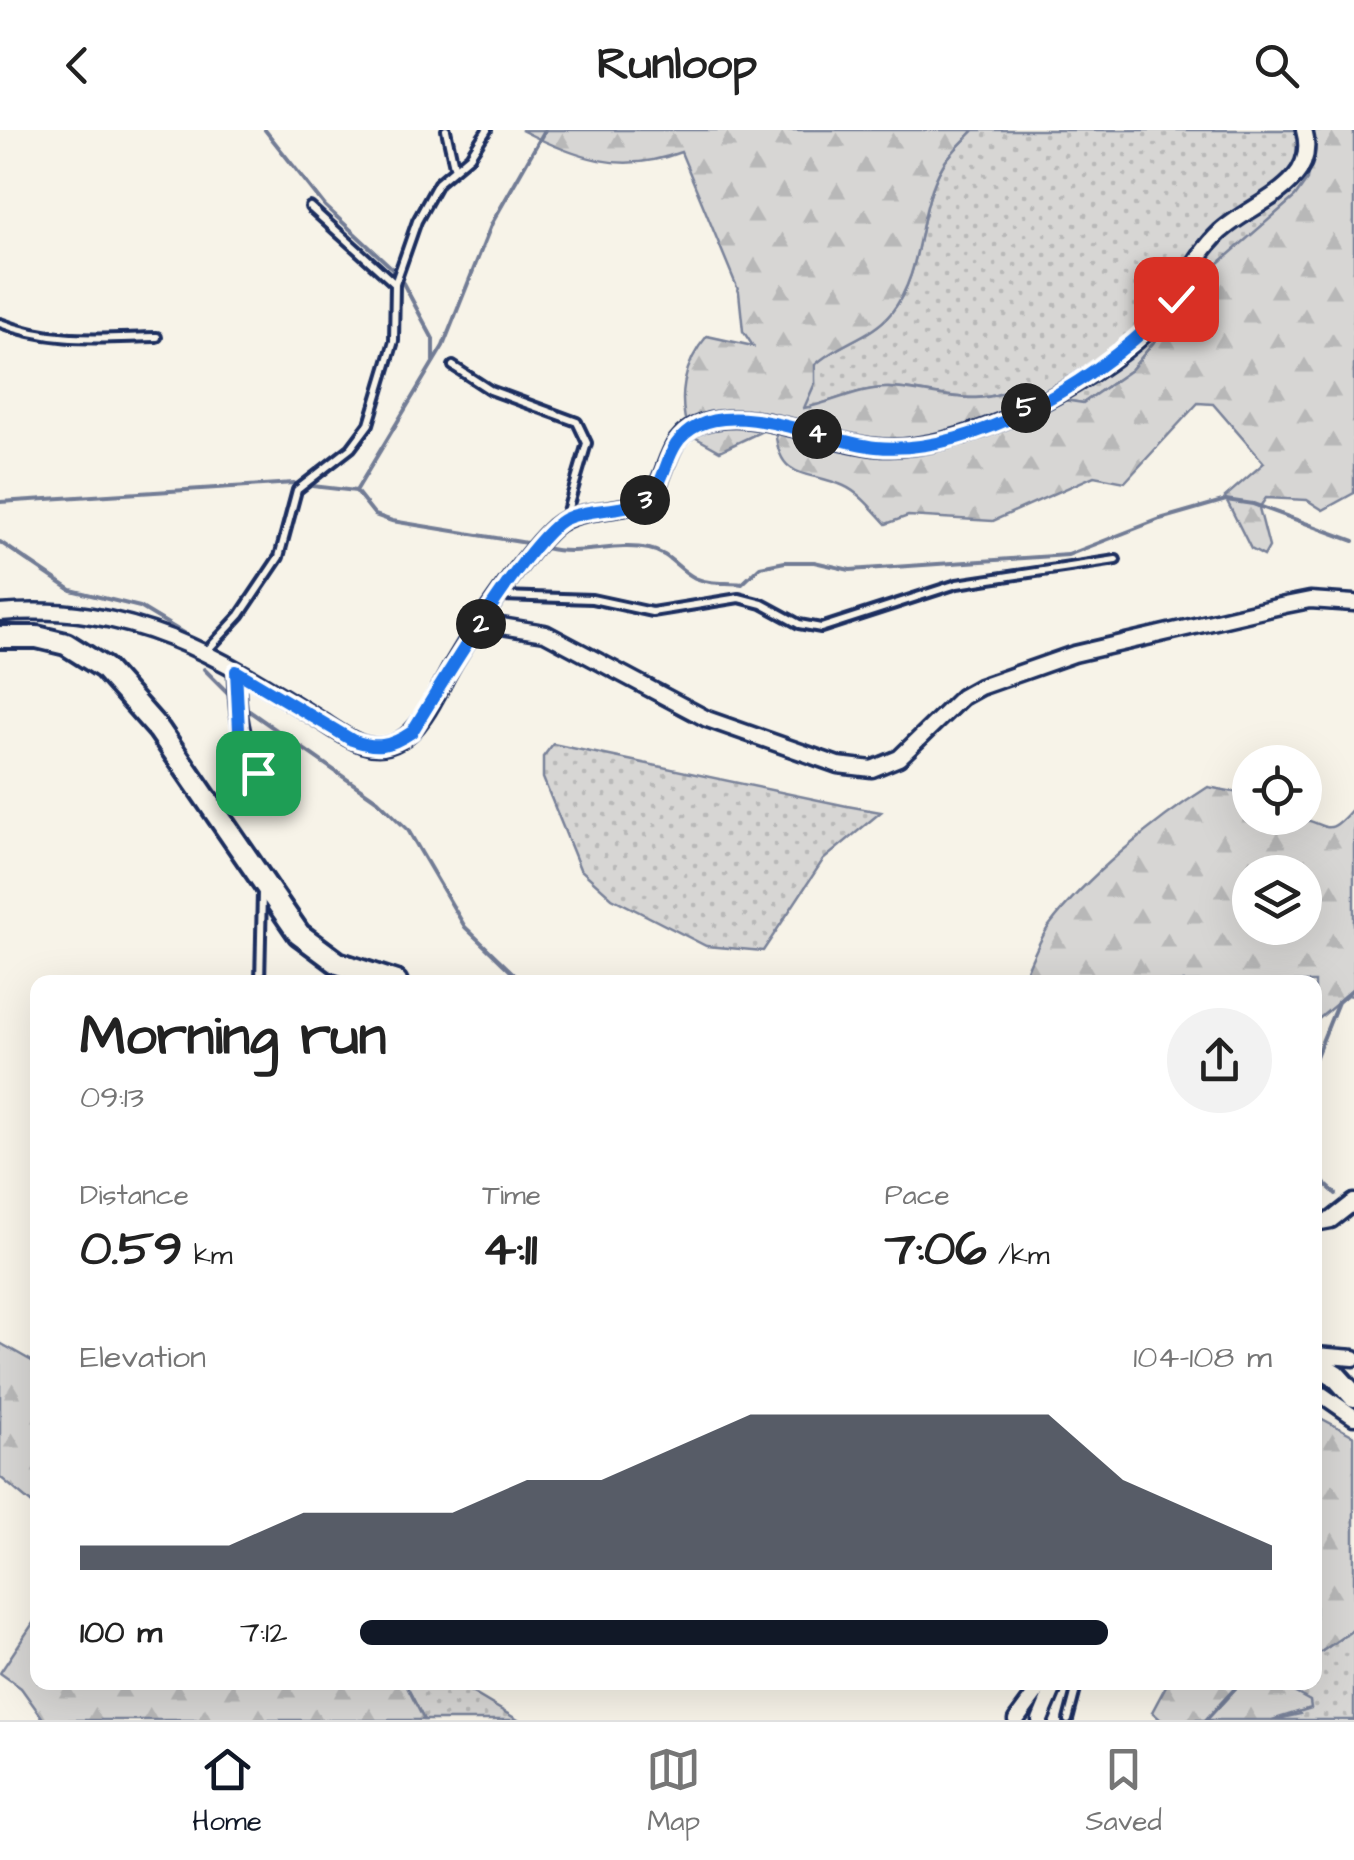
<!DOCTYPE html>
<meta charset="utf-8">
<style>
:root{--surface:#fff;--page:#f2f2f2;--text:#222;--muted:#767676;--line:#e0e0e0;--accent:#111827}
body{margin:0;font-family:"Architects Daughter",sans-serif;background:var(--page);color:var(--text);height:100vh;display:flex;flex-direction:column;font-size:38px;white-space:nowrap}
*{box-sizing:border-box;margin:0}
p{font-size:32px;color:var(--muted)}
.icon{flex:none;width:55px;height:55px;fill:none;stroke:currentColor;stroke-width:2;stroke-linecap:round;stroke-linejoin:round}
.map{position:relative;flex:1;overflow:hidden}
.sheet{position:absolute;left:30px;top:845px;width:1292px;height:715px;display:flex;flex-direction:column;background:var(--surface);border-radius:20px;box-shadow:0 10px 40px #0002}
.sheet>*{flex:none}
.fabs{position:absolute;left:1232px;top:615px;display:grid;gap:20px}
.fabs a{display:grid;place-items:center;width:90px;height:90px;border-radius:50%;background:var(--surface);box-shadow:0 10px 40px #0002;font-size:50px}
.pin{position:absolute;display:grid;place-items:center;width:85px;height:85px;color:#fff;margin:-42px;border-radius:20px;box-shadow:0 5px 15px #0006}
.km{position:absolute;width:50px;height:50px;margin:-25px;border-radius:50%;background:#222;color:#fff;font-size:28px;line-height:50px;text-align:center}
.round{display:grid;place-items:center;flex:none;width:105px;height:105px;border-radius:52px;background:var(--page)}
.headline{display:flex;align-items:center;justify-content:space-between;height:170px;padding:0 50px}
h1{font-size:55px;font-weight:700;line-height:75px}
.metrics{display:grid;grid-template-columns:repeat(3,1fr);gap:15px;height:170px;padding:10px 50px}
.metrics div{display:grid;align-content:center}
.metrics b{font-size:50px;font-weight:700}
.metrics small{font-size:28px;font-weight:400}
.metrics p{font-size:28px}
.chart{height:280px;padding:20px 50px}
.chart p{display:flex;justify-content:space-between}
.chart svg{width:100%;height:180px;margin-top:10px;fill:var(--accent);opacity:.7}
ul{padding:0 50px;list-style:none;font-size:32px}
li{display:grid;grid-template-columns:160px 120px 1fr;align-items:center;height:75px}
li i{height:25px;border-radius:12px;background:var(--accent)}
header{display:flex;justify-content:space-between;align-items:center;height:130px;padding:0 50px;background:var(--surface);font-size:45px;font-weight:700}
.dock{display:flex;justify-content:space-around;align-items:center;height:140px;border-top:2px solid var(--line);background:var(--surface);font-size:28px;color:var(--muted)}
.dock a{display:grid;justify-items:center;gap:5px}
.dock .current{color:var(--accent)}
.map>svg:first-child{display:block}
.grass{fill:url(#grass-dots);stroke:#798299;stroke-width:2.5}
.forest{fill:url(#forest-firs);stroke:#798299;stroke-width:2.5;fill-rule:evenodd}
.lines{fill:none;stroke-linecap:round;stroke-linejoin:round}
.stream{stroke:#727c95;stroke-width:4}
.lane-casing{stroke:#1b2f5e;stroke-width:14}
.street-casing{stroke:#1b2f5e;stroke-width:21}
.secondary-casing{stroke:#1b2f5e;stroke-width:28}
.lane{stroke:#f7f3e8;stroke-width:6}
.street{stroke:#f7f3e8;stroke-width:14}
.secondary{stroke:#f7f3e8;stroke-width:20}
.route-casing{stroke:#fff;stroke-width:20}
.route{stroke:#1a73e8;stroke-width:12}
</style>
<header><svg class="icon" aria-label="back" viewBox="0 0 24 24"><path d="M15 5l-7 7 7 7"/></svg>Runloop<svg class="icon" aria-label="search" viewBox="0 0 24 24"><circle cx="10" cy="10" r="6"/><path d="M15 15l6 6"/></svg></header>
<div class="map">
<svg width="1354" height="1590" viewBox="0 0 1354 1590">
<defs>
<pattern id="grass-dots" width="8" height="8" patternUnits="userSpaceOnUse" patternTransform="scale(2.5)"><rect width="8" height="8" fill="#d7d6d4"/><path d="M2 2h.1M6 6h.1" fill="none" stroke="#b8b8b8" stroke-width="1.8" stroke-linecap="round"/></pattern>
<pattern id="forest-firs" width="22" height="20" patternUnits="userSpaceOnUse" patternTransform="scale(2.5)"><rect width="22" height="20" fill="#d7d6d4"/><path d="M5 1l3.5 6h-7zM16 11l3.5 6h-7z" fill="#b8b8b8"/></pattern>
</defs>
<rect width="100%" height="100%" fill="#f7f3e8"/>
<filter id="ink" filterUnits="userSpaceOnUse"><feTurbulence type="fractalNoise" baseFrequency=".01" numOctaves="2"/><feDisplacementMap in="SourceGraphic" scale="20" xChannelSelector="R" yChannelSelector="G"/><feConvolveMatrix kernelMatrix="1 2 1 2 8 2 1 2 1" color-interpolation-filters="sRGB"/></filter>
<g filter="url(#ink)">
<g class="grass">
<path d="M 974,0 L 1300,0 L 1310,20 L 1307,50 L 1295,67 L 1219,134 L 1131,240 L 1083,273 L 1057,269 L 1020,253 C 982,283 930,258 888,258 C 858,258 830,273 802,279 L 815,253 L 814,235 C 837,213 871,208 891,183 C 925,141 916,80 943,35 C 950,23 964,11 974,0 Z"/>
<polygon points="553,614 847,676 881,682 823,730 763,821 706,816 612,768 580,739 543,648 543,627"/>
<polygon points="1354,1499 1354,1590 1272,1590 1300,1584 1294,1566 1284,1557 1288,1553 1315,1552 1315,1526"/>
<polygon points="405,1553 456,1553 518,1590 424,1590"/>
</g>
<g class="forest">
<path d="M 521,0 L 974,0 C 964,11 950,23 943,35 C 916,80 925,140 891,183 C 872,207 838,213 815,235 L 815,253 L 804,278 C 832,273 860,257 889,258 C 930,259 983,283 1020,253 L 1057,269 L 1083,273 L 1131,240 L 1219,133 L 1295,67 L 1307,50 L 1310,20 L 1300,0 L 1354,0 L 1354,363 L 1323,380 L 1307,370 L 1266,368 L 1259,378 L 1269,417 L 1264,426 L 1251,419 L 1225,367 L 1264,333 L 1213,274 L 1198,273 L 1125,352 L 1094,346 L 993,391 L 908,386 L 886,394 C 874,381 860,363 844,356 C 804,339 777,352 775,295 L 720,321 L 689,304 C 677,268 683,234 707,206 L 753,216 L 743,201 L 739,162 L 681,22 C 621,45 576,28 521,0 Z"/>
<path d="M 1208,657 L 1250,665 L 1250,688 C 1265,688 1284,684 1299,688 C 1330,694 1326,710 1354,677 L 1354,866 L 1347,865 L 1315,892 L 1315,852 L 1022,852 C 1030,834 1038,812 1049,796 C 1085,748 1157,689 1208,657 ZM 1250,742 L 1305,742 L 1305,798 L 1250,798 Z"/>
<polygon points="0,1213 37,1234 37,1378 0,1347"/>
<polygon points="1315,1285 1354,1306 1354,1499 1315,1526"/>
<polygon points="37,1487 38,1552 405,1553 424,1590 44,1590 21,1558 0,1543"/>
<polygon points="1168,1552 1288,1553 1285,1557 1310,1571 1311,1578 1272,1590 1161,1590 1152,1582"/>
</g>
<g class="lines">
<g class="stream">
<polyline points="265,0 325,76 393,139"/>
<polyline points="403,153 433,209 433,231"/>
<polyline points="312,356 356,361 375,385 392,391 527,413"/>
<polyline points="356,361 443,216 492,93 545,0"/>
<polyline points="0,372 294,353"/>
<polyline points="0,412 71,460 140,477 193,509"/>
<path d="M 545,418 C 580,427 614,412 649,419 C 670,423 677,439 695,448 C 712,455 725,452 742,454 L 760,437 L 785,432 L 814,432 L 850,440 L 1068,425 L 1160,389 L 1226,370 L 1253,374 L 1354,411"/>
<polyline points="204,539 231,566"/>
<polyline points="242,576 378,671 408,700 465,797 522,852"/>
<polyline points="1315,929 1338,872 1354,858"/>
<polyline points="1315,1045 1336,1064"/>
<polyline points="1206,1590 1241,1552"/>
</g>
<g class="lane-casing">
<g id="lane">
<polyline points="446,0 454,36"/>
<polyline points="310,77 395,154"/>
<path d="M 0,193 C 54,214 101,208 157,207"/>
<polyline points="453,236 490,260 577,292 587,313 565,388"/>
<polyline points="502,466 592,469 652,482 739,468 762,474 799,494 821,498 957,454 1116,430"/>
<polyline points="204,524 240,485 279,427 297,360 351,318 369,294 394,211 395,154 417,91 438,53 470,26 487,0"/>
<polyline points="260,852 262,762"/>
<polyline points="1068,1590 1078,1552"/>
</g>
</g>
<g class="street-casing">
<g id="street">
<path d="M 0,483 C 132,472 215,524 323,592 C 346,607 372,627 399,611 C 425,597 440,555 455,531 C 475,497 526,422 554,397 C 580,375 619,385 648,369 C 671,344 663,305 703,293 C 759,277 819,311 875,317 C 957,326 1090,256 1149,200 C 1178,171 1190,130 1220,102 C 1252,72 1320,56 1304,0"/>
<polyline points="482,493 545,503 707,589 838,635 872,639 899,628 962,567 980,557 1074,524 1285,475 1310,470 1354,473"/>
<path d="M 236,541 C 238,600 242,622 278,670"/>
<polyline points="1315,1093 1331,1090 1354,1072"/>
<polyline points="1315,1225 1354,1228"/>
<polyline points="1315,1260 1354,1287"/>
<polyline points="1016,1590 1044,1552"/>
<polyline points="1040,1590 1056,1552"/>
</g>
</g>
<g class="secondary-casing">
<g id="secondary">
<polyline points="0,507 37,507 66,514 104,538 159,600 299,804 338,833 396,852"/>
<polyline points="1315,1233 1335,1245 1354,1266"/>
</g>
</g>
<use href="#lane" class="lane"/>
<use href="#street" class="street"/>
<use href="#secondary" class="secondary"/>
</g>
</g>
<g class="lines" filter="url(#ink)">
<g class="route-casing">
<path id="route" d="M 258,643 L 239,600 L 236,541 L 352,610 C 376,619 390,617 412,602 C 437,561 528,408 565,389 C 591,377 622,383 648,369 C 671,345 663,313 697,296 C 744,272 826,312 876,317 C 977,327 1112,241 1176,169"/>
</g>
<use href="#route" class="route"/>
</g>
</svg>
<div class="fabs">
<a><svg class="icon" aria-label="locate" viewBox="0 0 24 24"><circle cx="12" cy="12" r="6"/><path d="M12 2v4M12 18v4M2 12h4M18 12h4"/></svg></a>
<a><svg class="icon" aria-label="layers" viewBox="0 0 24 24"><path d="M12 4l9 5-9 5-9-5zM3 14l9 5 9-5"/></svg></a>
</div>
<div class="pin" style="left:258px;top:643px;background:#1e9e55"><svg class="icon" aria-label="arrive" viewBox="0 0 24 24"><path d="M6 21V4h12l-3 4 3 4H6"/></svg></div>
<div class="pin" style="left:1176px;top:169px;background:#d93025"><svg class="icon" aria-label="check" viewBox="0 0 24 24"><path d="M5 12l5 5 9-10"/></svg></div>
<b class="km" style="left:481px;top:494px">2</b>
<b class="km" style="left:645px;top:370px">3</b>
<b class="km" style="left:817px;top:304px">4</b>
<b class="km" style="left:1026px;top:278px">5</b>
<section class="sheet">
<div class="headline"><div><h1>Morning run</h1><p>09:13</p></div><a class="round"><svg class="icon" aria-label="share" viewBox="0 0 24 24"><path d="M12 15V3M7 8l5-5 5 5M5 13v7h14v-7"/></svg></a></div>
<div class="metrics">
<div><p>Distance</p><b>0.59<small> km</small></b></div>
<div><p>Time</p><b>4:11</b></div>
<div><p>Pace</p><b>7:06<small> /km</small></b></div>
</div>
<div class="chart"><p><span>Elevation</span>104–108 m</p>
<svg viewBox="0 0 160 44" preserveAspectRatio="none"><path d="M0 44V38L10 38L20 38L30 30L40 30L50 30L60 22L70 22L80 14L90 6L100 6L110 6L120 6L130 6L140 22L150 30L160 38V44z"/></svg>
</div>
<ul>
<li><b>100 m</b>7:12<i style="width:82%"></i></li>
</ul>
</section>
</div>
<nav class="dock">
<a class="current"><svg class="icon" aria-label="home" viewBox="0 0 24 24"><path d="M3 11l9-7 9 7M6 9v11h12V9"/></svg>Home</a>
<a><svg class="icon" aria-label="map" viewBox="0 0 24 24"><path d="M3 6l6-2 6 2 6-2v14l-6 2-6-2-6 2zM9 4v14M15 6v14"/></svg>Map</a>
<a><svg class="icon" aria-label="saved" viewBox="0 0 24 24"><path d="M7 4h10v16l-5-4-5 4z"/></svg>Saved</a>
</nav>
